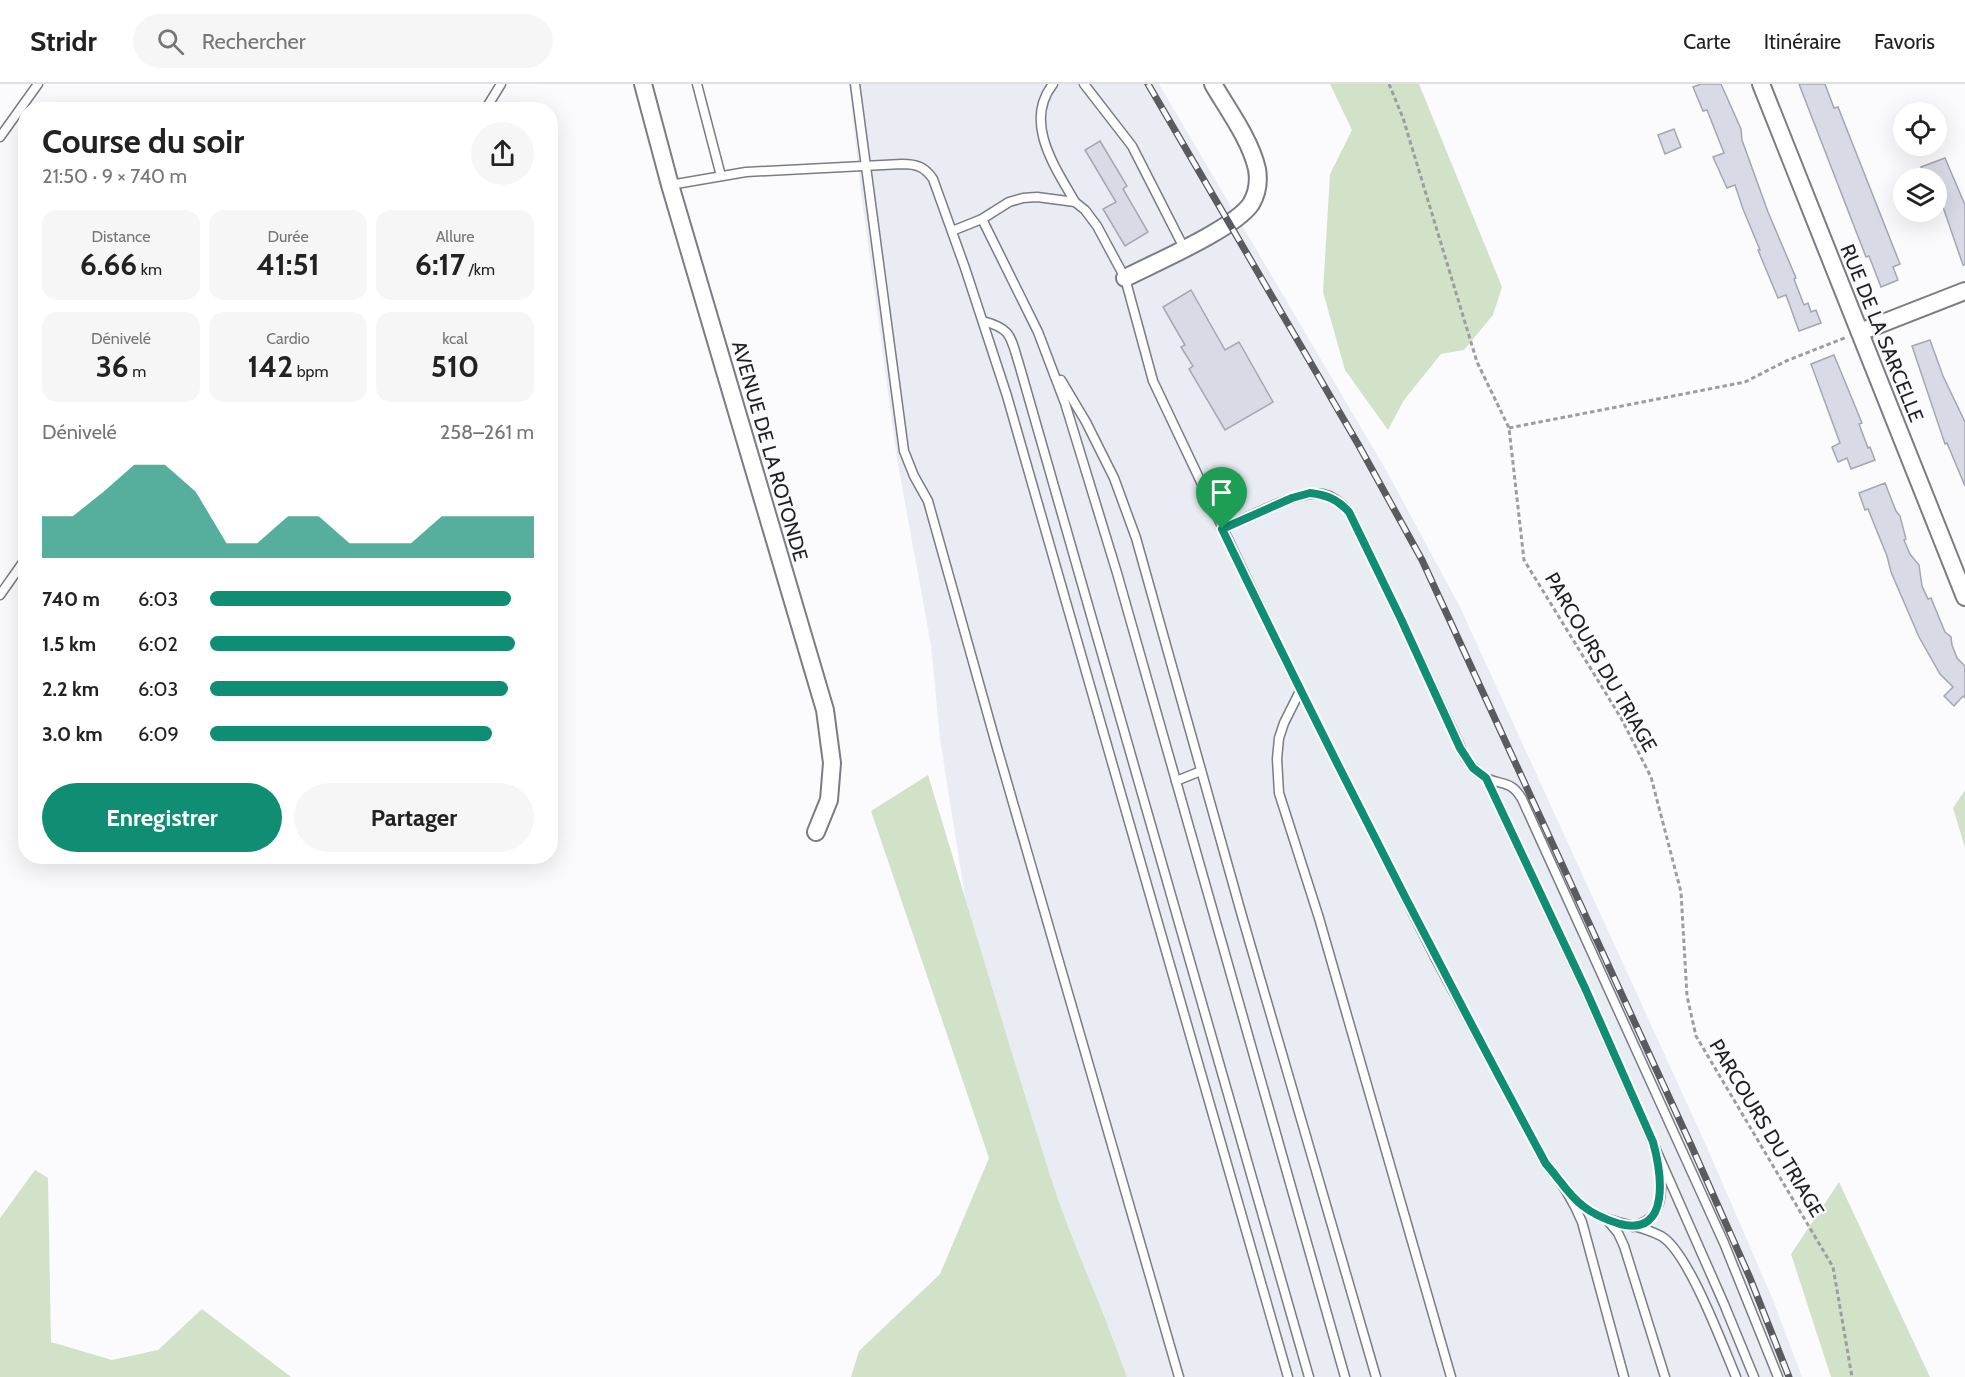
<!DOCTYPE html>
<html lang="fr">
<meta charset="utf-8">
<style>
:root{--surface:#fff;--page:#f6f6f6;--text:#222;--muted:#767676;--line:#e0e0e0;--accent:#0f8e73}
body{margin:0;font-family:Cabin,sans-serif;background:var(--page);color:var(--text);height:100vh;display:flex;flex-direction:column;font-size:22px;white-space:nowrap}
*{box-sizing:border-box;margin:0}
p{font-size:20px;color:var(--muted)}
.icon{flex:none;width:33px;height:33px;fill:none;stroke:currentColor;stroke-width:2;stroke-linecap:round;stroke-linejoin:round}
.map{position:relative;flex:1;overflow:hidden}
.drawer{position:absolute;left:18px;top:18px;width:540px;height:762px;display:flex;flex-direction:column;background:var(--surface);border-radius:24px;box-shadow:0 6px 24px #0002}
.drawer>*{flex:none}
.controls{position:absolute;left:1893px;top:18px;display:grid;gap:12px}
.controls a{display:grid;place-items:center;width:54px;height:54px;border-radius:50%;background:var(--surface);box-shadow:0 6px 24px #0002;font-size:30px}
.pin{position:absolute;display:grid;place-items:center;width:51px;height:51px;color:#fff;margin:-62px -26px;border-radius:50% 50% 50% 0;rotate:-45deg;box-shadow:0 0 6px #0007}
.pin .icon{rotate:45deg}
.round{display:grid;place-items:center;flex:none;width:63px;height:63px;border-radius:32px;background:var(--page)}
.head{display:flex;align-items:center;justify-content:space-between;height:102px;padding:0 24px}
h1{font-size:33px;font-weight:700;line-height:45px}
.stats{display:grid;grid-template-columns:repeat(3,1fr);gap:9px;height:102px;padding:6px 24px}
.stats div{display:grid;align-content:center;border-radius:15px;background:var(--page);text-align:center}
.stats b{font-size:30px;font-weight:700}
.stats small{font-size:16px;font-weight:400}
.stats p{font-size:16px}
.chart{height:168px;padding:12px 24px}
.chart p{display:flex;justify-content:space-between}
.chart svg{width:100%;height:108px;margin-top:6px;fill:var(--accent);opacity:.7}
.button{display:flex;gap:12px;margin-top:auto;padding:12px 24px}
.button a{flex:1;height:69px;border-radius:36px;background:var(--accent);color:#fff;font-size:24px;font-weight:700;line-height:69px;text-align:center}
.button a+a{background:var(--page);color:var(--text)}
ul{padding:0 24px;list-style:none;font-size:20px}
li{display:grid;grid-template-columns:96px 72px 1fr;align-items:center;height:45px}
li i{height:15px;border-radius:8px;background:var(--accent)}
header{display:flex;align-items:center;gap:36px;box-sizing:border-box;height:84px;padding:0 30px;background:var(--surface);border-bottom:2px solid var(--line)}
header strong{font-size:28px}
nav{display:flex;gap:33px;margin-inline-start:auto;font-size:21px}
.search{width:420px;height:54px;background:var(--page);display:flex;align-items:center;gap:15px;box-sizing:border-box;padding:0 21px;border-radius:33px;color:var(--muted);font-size:22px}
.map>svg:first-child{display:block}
.built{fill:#eaecf3}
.green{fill:#d2e2c8}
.building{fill:#d8dbe5;stroke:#a4a7b1;stroke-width:1.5}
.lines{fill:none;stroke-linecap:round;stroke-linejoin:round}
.lane-casing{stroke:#7a7c86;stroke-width:11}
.street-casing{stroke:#7a7c86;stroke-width:20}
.path{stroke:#9c9da0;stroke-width:3;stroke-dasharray:4.5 3;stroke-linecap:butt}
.lane{stroke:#fff;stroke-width:8}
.street{stroke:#fff;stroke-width:16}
.rail-casing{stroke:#5a5b5f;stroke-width:7}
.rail{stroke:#fbfbfe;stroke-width:4.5;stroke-dasharray:14;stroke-linecap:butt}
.route-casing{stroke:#fff;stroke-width:12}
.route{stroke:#0f8e73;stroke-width:8}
.labels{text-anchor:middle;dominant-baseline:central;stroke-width:4.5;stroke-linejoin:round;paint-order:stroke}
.street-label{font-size:20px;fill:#1f2024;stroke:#fbfbfe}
</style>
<header>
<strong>Stridr</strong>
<div class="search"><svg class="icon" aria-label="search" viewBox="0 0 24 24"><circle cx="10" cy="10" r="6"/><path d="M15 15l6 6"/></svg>Rechercher</div>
<nav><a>Carte</a><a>Itinéraire</a><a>Favoris</a></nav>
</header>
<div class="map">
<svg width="1965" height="1293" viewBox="0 0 1965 1293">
<rect width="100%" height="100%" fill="#fbfbfe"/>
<polygon class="built" points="849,0 1159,0 1386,386 1460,523 1706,1061 1773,1216 1802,1293 1127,1293 1117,1264 1078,1170 1051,1095 993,913 965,813 940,655 931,561 897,375 861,108"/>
<g class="green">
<polygon points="1330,0 1419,0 1502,203 1493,231 1464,266 1441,270 1404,316 1388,346 1345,286 1323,208 1330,90 1352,46"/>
<path d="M 928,691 C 969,825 1008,960 1051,1094 C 1073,1162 1104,1226 1127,1293 L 851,1293 L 859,1267 L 940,1190 L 989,1074 L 871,727 Z"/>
<polygon points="1965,706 1965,764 1953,724"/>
<polygon points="35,1086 48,1094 51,1258 112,1276 158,1266 202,1225 291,1293 0,1293 0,1134"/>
<polygon points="1839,1098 1930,1293 1831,1293 1791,1170"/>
</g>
<g class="building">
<polygon points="1701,0 1721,0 1741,45 1742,56 1768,128 1796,194 1794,195 1804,221 1808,219 1811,228 1816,226 1821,239 1799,247 1786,211 1778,214 1758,166 1760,166 1743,125 1735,101 1727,104 1713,73 1724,69 1707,26 1703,27 1693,3"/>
<polygon points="1799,0 1825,0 1834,24 1838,23 1900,180 1893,183 1898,196 1881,203 1869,172 1866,173"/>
<polygon points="1674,45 1681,63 1665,70 1658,51"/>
<polygon points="1100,57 1127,102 1123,105 1148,148 1125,162 1103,125 1116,118 1085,66"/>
<polygon points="1945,74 1965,121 1965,181 1963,181 1943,123 1936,125 1936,94 1925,94 1921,83"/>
<polygon points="1191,206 1225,266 1239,258 1273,318 1225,346 1189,285 1193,282 1181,263 1185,261 1163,223"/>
<polygon points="1930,256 1943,292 1965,338 1965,402 1947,359 1945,360 1912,262"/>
<polygon points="1834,271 1862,339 1859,340 1868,364 1870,363 1875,376 1851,385 1847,374 1838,378 1832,363 1840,359 1811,280"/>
<polygon points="1885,399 1896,427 1900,432 1906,455 1904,456 1910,470 1919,481 1922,502 1928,515 1931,514 1945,548 1951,553 1952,561 1957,574 1965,582 1965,614 1963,612 1954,622 1944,612 1953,603 1940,590 1919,553 1891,488 1887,472 1868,425 1865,426 1859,409"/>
</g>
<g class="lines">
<g class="lane-casing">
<g id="lane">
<polyline points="697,0 721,92"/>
<polyline points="855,0 904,367 914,392 928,417 996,660 1179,1293"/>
<path d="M 1053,0 C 1023,38 1055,83 1075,118"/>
<polyline points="1084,0 1132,62 1184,164"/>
<polyline points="485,26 501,0"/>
<polyline points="0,53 38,0"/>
<path d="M 670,101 L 746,88 L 902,80 C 917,80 925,83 933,95 L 965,184 L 1007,312 L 1288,1293"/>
<polyline points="982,135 1038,248 1065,319 1117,489 1345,1293"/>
<path d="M 952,147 L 982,135 L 1009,118 L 1023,114 L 1037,113 L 1075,118 L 1085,126 L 1097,142 L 1125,194 L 1153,297 L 1284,573 L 1437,877 L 1546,1080 C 1562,1098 1573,1116 1582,1138 L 1624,1293"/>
<path d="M 983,237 C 1012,245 1010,252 1019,280 L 1309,1293"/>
<polyline points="1061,296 1086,338 1114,394 1136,454 1242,832 1376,1293"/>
<path d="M 1222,445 C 1247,434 1297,406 1323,410 C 1334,412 1342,420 1349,428 L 1401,535 L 1465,673 C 1471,681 1477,689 1486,694 C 1503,702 1511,696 1522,715 L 1724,1159 L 1778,1293"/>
<polyline points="0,511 26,474"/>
<polyline points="1300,607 1284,639 1279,654 1277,675 1279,709 1319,834 1451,1293"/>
<polyline points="1486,694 1585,905 1724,1220 1754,1293"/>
<polyline points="1176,697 1201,687"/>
<path d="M 1574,1114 C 1604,1144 1630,1135 1661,1152 C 1688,1167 1723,1262 1736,1293"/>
<polyline points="1608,1137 1618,1149 1624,1162 1665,1293"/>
<path d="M 1633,1143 C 1640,1140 1649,1137 1654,1130 C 1663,1118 1662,1093 1659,1079"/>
</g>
</g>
<g class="street-casing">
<g id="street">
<polyline points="643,0 670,101 825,626 832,679 829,716 816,748"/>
<polyline points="1761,0 1965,513"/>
<path d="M 1125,194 C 1154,179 1234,145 1251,120 C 1257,110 1259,97 1257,85 C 1250,55 1228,26 1213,0"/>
<polyline points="1860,248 1965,207"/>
</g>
</g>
<g class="path">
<polyline points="1389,0 1403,34 1477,278 1509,344 1524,476 1621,634 1651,693 1681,808 1687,912 1696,952 1833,1183 1852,1293"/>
<polyline points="1509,344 1745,298 1786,277 1847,253"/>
</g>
<use href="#lane" class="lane"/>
<use href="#street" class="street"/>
<g class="rail-casing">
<polyline id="rail" points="1148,0 1358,360 1422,476 1691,1061 1750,1194 1789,1293"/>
</g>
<use href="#rail" class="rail"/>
</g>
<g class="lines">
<g class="route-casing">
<path id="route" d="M 1310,409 C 1327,411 1337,415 1349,428 L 1401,535 L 1460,664 L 1473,684 L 1486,694 L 1585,904 L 1653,1058 C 1661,1087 1672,1153 1620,1140 C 1607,1136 1594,1131 1583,1122 C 1568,1111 1558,1093 1546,1080 C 1433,871 1325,659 1222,445 L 1292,414 Z"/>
</g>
<use href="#route" class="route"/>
</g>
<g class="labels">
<g class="street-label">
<text transform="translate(1882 249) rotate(68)">RUE DE LA SARCELLE</text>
<text transform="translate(770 367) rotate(74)">AVENUE DE LA ROTONDE</text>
<text transform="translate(1601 578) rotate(60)">PARCOURS DU TRIAGE</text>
<text transform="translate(1767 1044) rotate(59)">PARCOURS DU TRIAGE</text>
</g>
</g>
</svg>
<div class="controls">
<a><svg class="icon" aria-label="locate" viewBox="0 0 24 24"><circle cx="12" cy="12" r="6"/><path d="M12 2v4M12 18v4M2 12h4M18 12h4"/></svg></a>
<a><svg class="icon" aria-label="layers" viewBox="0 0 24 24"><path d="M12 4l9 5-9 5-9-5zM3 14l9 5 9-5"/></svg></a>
</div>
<div class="pin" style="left:1222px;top:445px;background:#1e9e55"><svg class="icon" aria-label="arrive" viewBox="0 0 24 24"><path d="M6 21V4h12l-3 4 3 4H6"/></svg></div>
<section class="drawer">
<div class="head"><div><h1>Course du soir</h1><p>21:50 · 9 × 740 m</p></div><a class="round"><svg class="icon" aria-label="share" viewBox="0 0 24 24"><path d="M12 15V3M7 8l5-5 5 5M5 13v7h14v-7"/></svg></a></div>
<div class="stats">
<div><p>Distance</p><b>6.66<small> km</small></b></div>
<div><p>Durée</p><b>41:51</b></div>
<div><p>Allure</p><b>6:17<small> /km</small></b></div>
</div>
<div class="stats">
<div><p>Dénivelé</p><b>36<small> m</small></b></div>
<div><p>Cardio</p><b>142<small> bpm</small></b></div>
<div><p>kcal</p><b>510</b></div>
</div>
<div class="chart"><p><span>Dénivelé</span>258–261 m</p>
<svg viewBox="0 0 160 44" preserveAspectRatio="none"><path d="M0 44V27L10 27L20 17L30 6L40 6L50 17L60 38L70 38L80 27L90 27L100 38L110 38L120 38L130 27L140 27L150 27L160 27V44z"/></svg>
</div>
<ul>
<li><b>740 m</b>6:03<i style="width:93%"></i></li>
<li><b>1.5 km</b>6:02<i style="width:94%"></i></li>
<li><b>2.2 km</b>6:03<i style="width:92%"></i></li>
<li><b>3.0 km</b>6:09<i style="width:87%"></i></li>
</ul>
<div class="button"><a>Enregistrer</a><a>Partager</a></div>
</section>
</div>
